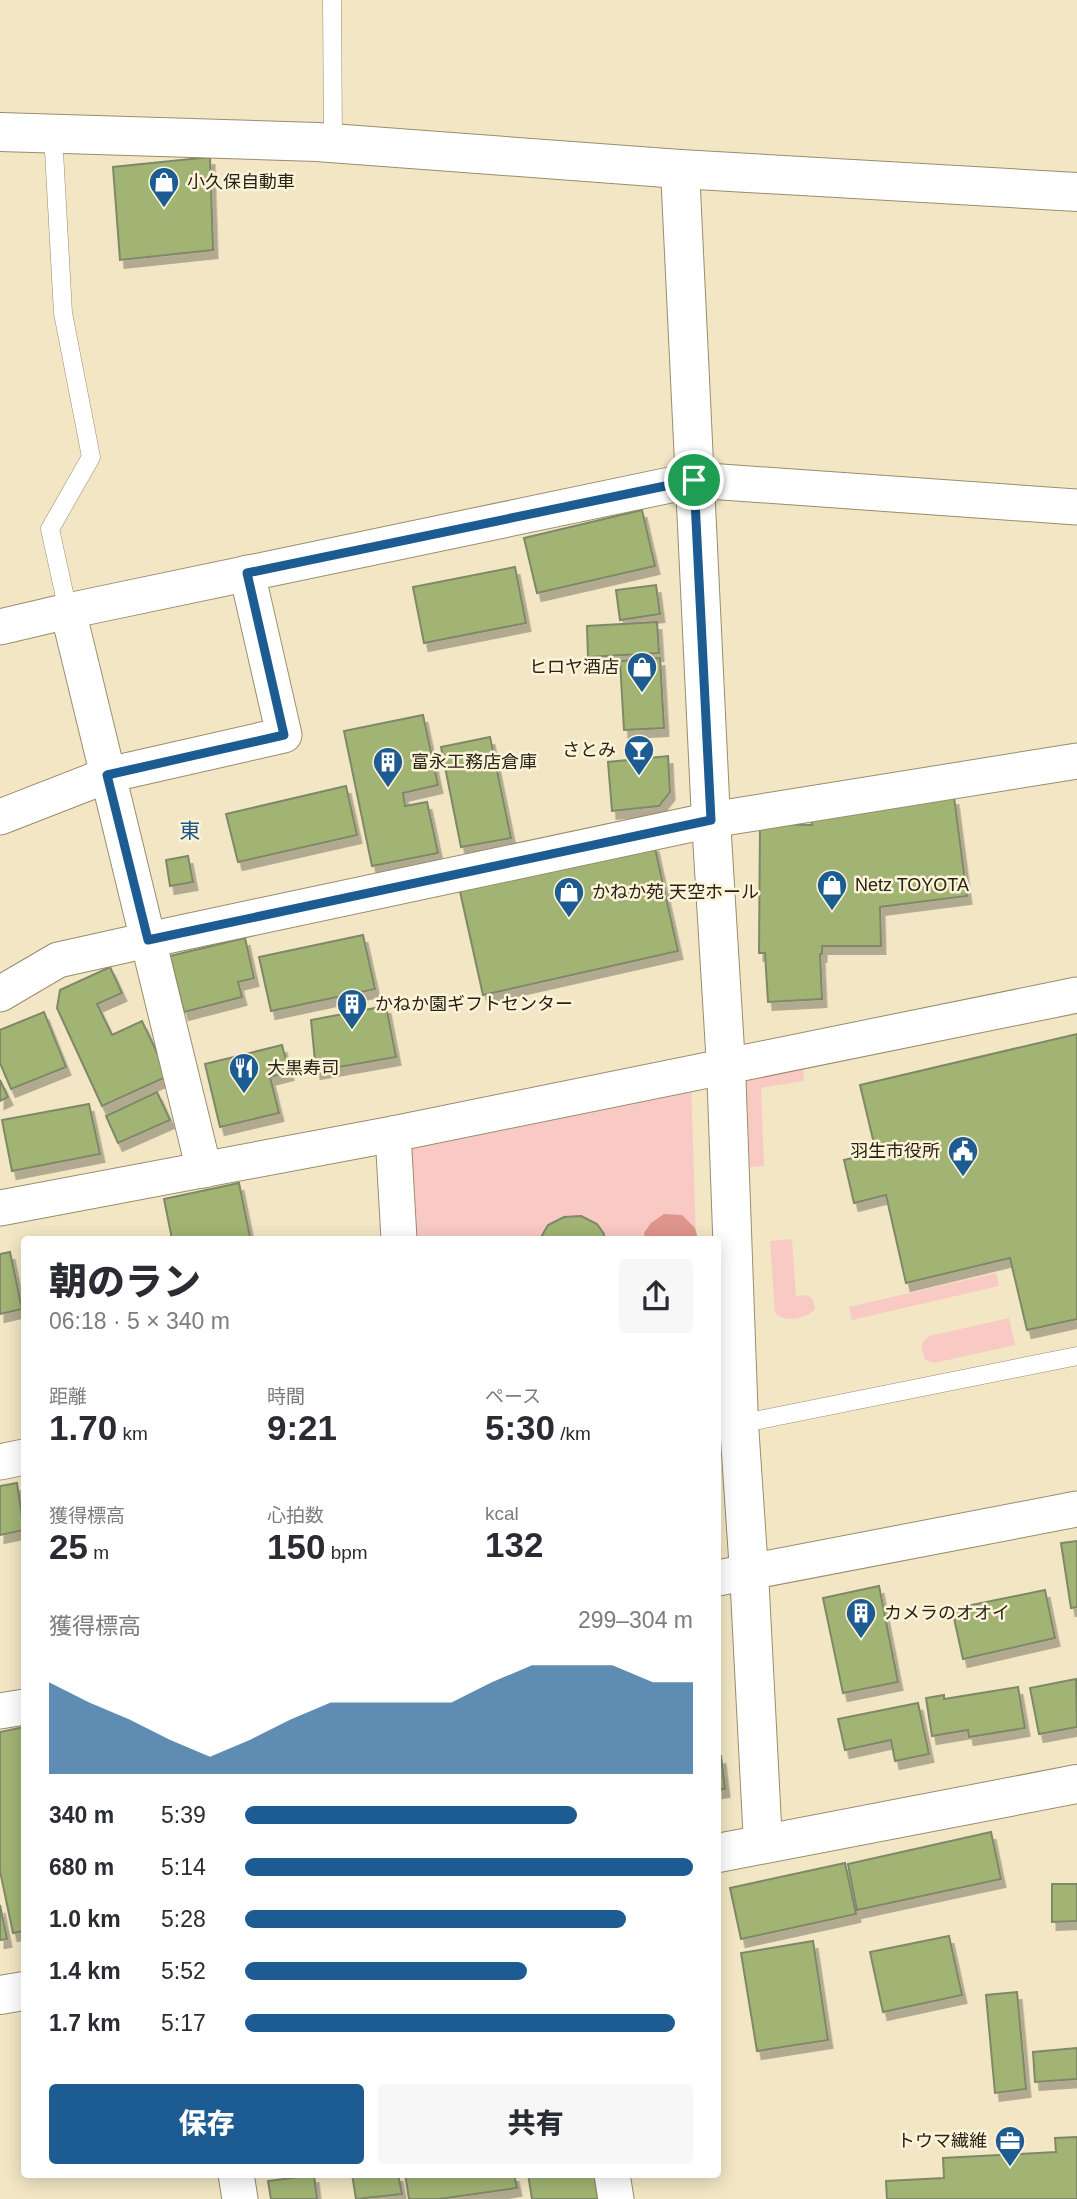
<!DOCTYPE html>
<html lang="ja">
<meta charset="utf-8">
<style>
:root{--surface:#fff;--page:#f7f7f7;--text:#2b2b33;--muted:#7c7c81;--accent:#1c5c92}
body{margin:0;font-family:Helvetica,"Noto Sans JP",sans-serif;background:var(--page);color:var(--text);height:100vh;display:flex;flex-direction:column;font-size:26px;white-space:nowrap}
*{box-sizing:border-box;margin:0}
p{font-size:23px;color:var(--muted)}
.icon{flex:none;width:38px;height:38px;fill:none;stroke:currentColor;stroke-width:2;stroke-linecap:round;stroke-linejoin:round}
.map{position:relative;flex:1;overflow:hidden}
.side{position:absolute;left:21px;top:1236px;width:700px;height:942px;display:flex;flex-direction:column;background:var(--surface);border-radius:7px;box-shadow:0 4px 18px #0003}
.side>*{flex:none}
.pin{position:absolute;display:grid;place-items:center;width:60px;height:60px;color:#fff;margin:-30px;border:4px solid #fff;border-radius:50%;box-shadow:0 2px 7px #0007}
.round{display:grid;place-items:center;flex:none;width:74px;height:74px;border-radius:7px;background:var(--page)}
.summary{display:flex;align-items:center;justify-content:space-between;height:119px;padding:0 28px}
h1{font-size:38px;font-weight:800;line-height:52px}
.stats{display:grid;grid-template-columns:repeat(3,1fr);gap:10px;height:119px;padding:7px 28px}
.stats div{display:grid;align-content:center}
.stats b{font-size:35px;font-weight:800}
.stats small{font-size:19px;font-weight:400}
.stats p{font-size:19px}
.chart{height:196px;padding:14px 28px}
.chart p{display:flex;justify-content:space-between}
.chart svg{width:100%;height:126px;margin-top:7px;fill:var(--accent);opacity:.7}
.action{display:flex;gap:14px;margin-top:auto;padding:14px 28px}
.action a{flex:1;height:80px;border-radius:7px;background:var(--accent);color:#fff;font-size:28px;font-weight:800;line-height:80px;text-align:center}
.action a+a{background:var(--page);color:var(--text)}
ul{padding:0 28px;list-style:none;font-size:23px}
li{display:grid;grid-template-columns:112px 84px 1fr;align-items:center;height:52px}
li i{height:18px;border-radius:9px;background:var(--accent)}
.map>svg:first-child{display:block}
.green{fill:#f9cac4}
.forest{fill:#de958c}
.building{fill:#a1b473;stroke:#7f8869;stroke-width:2;filter:url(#shadow)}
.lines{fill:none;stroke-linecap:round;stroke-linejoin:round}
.service-casing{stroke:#988d6d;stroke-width:19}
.minor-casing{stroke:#988d6d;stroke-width:37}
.tertiary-casing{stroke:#988d6d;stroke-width:40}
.service{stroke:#fff;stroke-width:18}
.minor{stroke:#fff;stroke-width:35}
.tertiary{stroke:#fff;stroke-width:38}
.route-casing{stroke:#fff;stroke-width:14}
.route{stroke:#1c5c92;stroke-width:9}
.labels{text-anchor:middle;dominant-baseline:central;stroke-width:5;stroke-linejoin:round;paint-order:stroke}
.poi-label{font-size:18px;fill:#272316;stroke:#fdf3d8;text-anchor:start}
.quarter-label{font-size:21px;fill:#1d5687;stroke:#fdf3d8}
</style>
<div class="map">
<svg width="1077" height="2199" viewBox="0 0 1077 2199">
<defs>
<filter id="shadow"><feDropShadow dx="4.5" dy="8" stdDeviation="0" flood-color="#0004"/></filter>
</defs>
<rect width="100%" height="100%" fill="#f2e6c4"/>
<g class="green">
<polygon points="803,1067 804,1081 761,1088 764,1166 750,1167 746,1077"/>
<polygon points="691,1083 696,1239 409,1239 404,1149"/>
<path d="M 792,1239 L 796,1296 L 808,1295 L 814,1301 L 815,1309 C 807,1319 784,1323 775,1313 L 770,1241 Z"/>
<polygon points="996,1273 999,1286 852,1320 849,1307"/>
<polygon points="1009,1318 1015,1345 934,1363 925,1359 922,1350 922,1343 929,1336"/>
</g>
<polygon class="forest" points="664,1214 682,1215 695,1228 698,1239 645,1239 644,1233 651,1223"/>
<g class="building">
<polygon points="210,157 213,250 120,260 113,167"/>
<polygon points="642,510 655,566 537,593 524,538"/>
<polygon points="515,567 526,623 424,643 413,587"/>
<polygon points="656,585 660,614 620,620 616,590"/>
<polygon points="657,622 659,653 588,657 587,626"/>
<polygon points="660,658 664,728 624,730 620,661"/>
<polygon points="423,715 438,785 403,793 405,806 427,802 438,853 372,866 344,731"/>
<polygon points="490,737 511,838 461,847 441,747"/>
<polygon points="668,756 670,792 659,806 612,811 608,762"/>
<polygon points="346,786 357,835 238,862 226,814"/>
<polygon points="954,797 967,896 880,907 881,946 822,946 822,954 820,954 822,999 768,1002 765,953 759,953 760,824 812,825 810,816"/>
<polygon points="654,844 678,951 483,995 459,887"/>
<polygon points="188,856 193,882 170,886 166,860"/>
<polygon points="363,935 375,989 271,1011 259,957"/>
<polygon points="245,938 254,978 238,982 242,997 184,1012 170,956"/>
<polygon points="110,967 122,993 97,1004 112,1035 142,1021 168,1076 102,1106 57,1008 60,990"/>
<polygon points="386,1006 396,1057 316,1071 311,1020"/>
<polygon points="44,1012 66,1067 11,1089 0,1063 0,1030"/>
<polygon points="1077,1034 1077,1319 1027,1330 1010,1258 906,1283 886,1195 854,1203 844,1160 876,1152 860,1085"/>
<polygon points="282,1045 289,1072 270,1077 279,1113 220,1127 205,1064"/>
<polygon points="0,1080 8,1097 0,1101"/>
<polygon points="157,1092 170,1120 118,1143 106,1116"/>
<polygon points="89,1104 100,1154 12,1171 2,1120"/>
<polygon points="239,1183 250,1237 239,1239 172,1239 164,1199"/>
<polygon points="581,1216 597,1224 604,1234 603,1239 540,1239 548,1225 564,1217"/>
<polygon points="10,1252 22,1309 0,1314 0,1254"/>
<polygon points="17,1483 24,1530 0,1535 0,1486"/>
<polygon points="1077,1541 1077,1607 1071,1608 1061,1543"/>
<polygon points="879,1586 898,1682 843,1693 823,1598"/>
<polygon points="1045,1590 1055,1638 963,1659 952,1609"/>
<polygon points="1076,1679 1077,1727 1039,1734 1030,1688"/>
<polygon points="1018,1687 1025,1728 969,1737 968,1730 932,1736 926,1698 944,1695 944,1699"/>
<polygon points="918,1703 929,1754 895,1761 891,1740 845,1750 838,1719"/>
<polygon points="24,1727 24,1931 13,1933 0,1871 0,1732"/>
<polygon points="721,1756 725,1789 718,1790 718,1757"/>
<polygon points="991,1832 1001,1879 857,1910 848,1864"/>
<polygon points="845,1863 856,1914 741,1939 730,1888"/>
<polygon points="1052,1884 1077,1884 1077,1921 1052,1922"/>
<polygon points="0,1905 7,1939 0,1940"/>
<polygon points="949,1936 962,1995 883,2012 870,1952"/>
<polygon points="813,1941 828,2040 757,2051 741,1953"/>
<polygon points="1017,1992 1026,2089 995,2093 986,1995"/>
<polygon points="1077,2048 1077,2079 1035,2082 1033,2052"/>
<polygon points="1077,2137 1077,2199 887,2199 886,2181 944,2178 943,2158 1056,2152 1055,2138"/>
<polygon points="352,2174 398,2174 402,2194 356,2199"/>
<polygon points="405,2174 514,2174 517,2188 439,2199 409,2199"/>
<polygon points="528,2174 594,2174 598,2199 532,2199"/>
<polygon points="314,2175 317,2199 271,2199 268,2181"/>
</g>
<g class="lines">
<g class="service-casing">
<g id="service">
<polyline points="332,0 333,143"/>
<polyline points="53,133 63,313 91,457 50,529 68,611"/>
<polyline points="739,1424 1077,1356"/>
</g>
</g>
<g class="minor-casing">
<g id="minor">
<polyline points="68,611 204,1170"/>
<polyline points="0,627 68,611 694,480 1077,507"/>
<polyline points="0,817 108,775 284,735 247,573"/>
<polyline points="0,994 58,960 148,940 711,820 1077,761"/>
<polyline points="393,1134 399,1239"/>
<polyline points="0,1208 393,1134 1077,995"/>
<polyline points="0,1462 24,1457"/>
<polyline points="718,1578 1077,1509"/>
<polyline points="0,1711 24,1707"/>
<polyline points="236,2174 240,2199"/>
<polyline points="612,2174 616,2199"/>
</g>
</g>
<g class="tertiary-casing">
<g id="tertiary">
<polyline points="0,132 317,142 680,169 1077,192"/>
<polyline points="680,169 711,820 726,1066 739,1424 749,1572 763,1844"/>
<polyline points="718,1853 1077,1784"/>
<polyline points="0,1995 24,1991"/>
</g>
</g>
<use href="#service" class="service"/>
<use href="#minor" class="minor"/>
<use href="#tertiary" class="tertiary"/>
</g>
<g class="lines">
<g class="route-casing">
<polygon id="route" points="694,480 711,820 148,940 107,775 284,735 247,573"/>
</g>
<use href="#route" class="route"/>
</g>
<defs>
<g id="shop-pin" transform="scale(1.575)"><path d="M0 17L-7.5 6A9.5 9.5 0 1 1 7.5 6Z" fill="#1c5c92" stroke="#fdf3d8"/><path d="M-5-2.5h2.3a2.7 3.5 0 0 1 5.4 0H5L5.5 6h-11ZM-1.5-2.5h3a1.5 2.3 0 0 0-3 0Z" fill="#fff"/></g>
<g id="bar-pin" transform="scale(1.575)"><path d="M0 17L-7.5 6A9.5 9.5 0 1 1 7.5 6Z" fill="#1c5c92" stroke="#fdf3d8"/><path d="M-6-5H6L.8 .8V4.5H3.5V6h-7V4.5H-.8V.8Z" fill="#fff"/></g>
<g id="building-pin" transform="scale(1.575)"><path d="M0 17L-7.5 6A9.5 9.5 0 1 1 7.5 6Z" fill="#1c5c92" stroke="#fdf3d8"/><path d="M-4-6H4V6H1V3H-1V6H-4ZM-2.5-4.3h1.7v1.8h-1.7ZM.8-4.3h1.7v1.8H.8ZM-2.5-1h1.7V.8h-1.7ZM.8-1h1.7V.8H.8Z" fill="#fff"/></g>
<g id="restaurant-pin" transform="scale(1.575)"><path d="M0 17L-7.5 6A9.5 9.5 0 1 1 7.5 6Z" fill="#1c5c92" stroke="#fdf3d8"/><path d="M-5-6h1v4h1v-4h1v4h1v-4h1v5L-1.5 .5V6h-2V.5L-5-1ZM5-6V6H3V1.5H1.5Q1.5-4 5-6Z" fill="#fff"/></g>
<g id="civic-pin" transform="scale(1.575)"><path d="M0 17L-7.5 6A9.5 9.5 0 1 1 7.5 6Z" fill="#1c5c92" stroke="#fdf3d8"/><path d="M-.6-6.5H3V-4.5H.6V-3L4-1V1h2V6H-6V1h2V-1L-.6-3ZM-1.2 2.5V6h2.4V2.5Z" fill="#fff"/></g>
<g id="office-pin" transform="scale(1.575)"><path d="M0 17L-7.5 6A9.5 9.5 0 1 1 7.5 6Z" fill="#1c5c92" stroke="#fdf3d8"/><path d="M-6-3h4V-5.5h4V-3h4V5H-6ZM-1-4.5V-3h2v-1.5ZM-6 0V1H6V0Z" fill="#fff"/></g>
</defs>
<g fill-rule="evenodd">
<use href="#shop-pin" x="164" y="182"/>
<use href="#shop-pin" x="642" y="667"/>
<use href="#bar-pin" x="639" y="750"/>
<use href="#building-pin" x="388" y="762"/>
<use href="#shop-pin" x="832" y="885"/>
<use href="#shop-pin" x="569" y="892"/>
<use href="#building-pin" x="352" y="1004"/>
<use href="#restaurant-pin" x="244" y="1068"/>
<use href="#civic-pin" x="963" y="1151"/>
<use href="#building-pin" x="861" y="1613"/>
<use href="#office-pin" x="1010" y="2141"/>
</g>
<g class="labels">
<g class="poi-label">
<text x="187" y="182">小久保自動車</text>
<text x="619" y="667" text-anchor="end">ヒロヤ酒店</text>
<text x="616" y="750" text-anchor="end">さとみ</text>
<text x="411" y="762">富永工務店倉庫</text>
<text x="855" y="885">Netz TOYOTA</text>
<text x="592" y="892">かねか苑 天空ホール</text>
<text x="375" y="1004">かねか園ギフトセンター</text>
<text x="267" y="1068">大黒寿司</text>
<text x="940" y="1151" text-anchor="end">羽生市役所</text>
<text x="884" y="1613">カメラのオオイ</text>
<text x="987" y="2141" text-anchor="end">トウマ繊維</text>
</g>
<g class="quarter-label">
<text x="190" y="830">東</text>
</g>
</g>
</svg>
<div class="pin" style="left:694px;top:480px;background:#1e9e55"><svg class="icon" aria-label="arrive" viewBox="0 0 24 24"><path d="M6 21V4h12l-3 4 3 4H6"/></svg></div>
<section class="side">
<div class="summary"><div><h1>朝のラン</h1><p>06:18 · 5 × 340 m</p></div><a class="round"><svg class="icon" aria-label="share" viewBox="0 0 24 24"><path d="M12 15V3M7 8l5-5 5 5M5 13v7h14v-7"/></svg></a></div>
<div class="stats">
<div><p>距離</p><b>1.70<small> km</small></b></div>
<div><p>時間</p><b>9:21</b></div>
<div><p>ペース</p><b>5:30<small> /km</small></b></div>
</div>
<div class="stats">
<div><p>獲得標高</p><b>25<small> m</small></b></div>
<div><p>心拍数</p><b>150<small> bpm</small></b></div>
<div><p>kcal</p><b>132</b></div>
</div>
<div class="chart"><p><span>獲得標高</span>299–304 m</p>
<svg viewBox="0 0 160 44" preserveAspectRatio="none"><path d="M0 44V12L10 19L20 25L30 32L40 38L50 32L60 25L70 19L80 19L90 19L100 19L110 12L120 6L130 6L140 6L150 12L160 12V44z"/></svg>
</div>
<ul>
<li><b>340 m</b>5:39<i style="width:74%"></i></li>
<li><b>680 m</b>5:14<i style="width:100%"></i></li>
<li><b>1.0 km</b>5:28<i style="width:85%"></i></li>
<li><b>1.4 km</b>5:52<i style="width:63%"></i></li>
<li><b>1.7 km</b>5:17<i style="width:96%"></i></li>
</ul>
<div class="action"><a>保存</a><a>共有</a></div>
</section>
</div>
